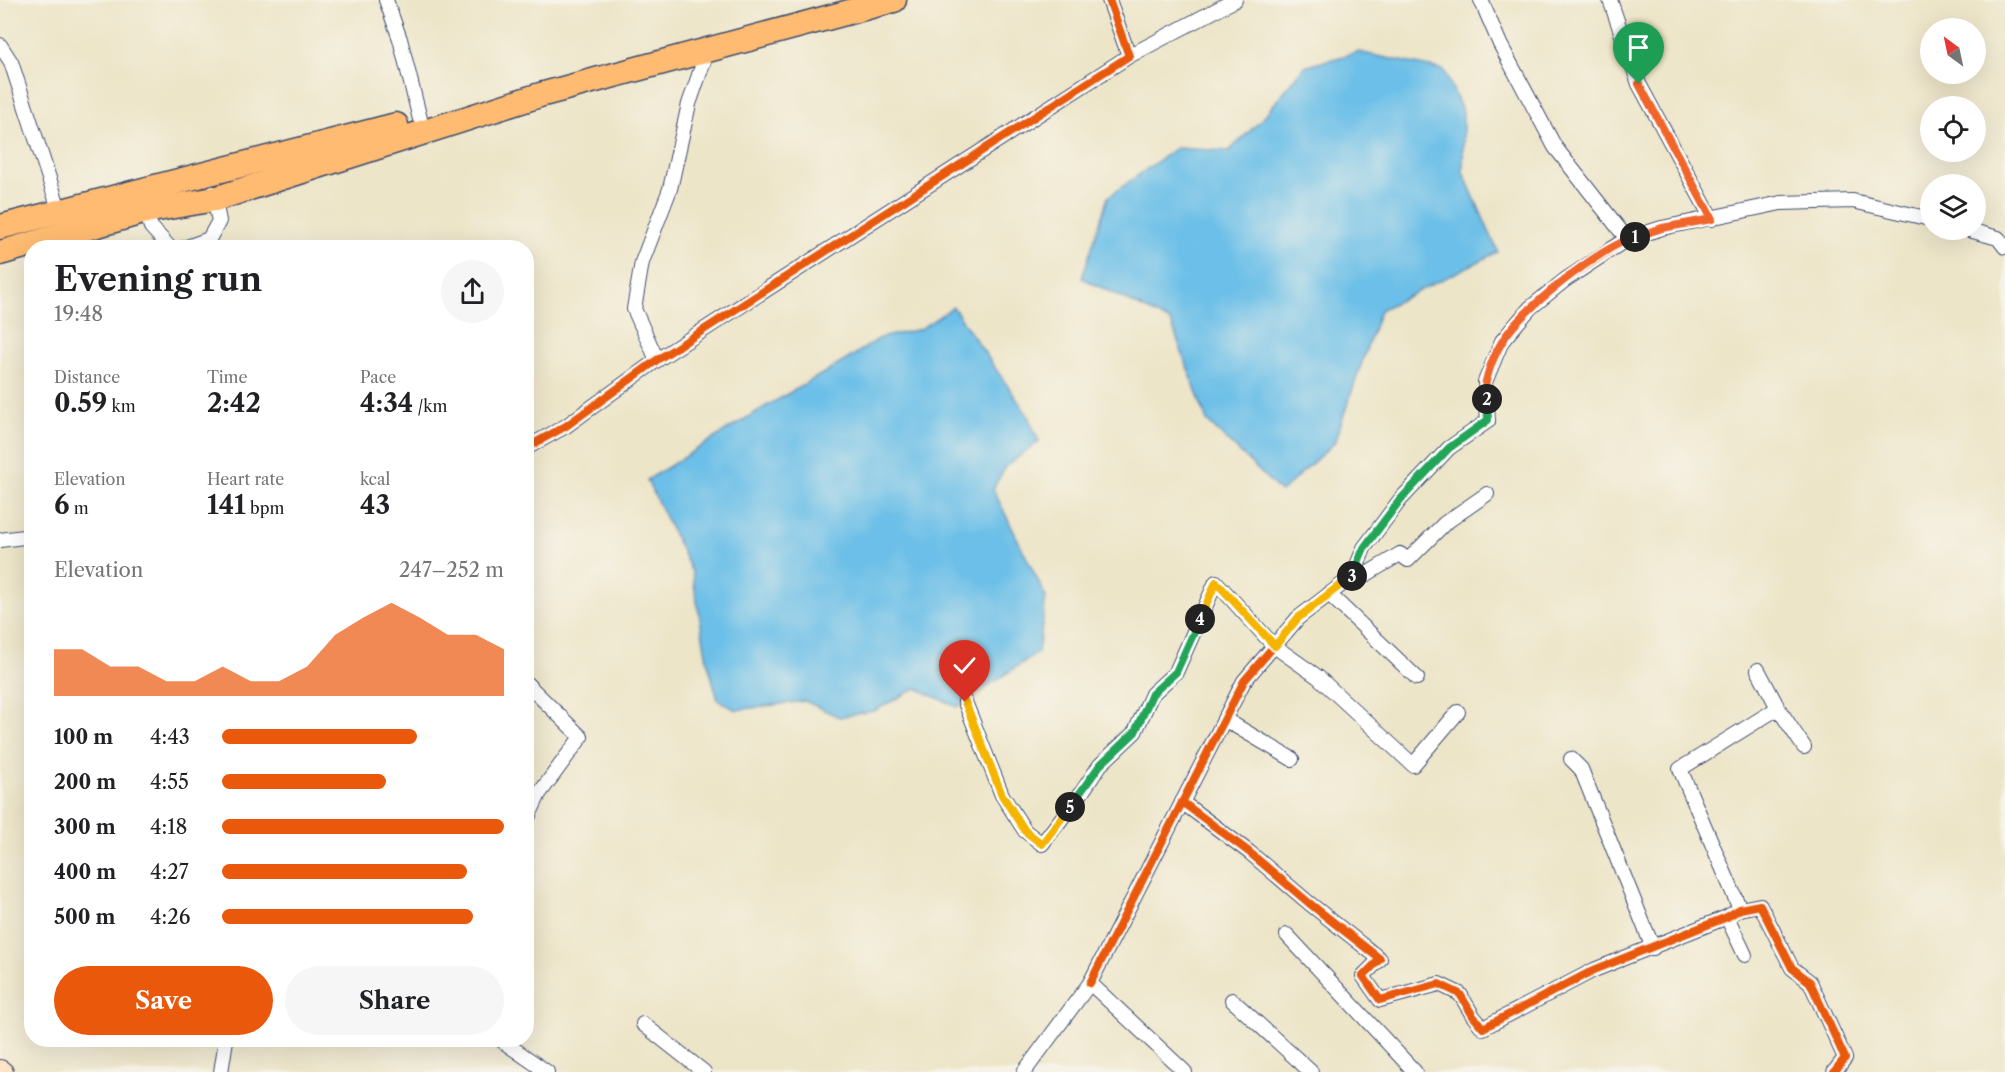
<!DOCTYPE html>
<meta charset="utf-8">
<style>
:root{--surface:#fff;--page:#f6f6f6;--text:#202124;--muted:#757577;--accent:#ea580c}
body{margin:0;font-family:"Libre Caslon Text",serif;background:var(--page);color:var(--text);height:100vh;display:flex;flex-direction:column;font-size:22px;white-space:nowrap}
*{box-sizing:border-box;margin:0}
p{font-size:20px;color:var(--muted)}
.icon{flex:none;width:33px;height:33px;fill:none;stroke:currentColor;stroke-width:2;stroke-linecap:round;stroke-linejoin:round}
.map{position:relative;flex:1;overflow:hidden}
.details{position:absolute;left:24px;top:240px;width:510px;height:807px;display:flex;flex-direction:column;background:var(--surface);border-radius:24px;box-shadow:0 6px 24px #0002}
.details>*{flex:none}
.needle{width:39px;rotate:327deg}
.buttons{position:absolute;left:1920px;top:18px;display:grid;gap:12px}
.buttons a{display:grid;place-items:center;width:66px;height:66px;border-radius:50%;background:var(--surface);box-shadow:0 6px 24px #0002;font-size:30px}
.pin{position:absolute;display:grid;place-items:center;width:51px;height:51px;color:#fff;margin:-62px -26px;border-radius:50% 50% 50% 0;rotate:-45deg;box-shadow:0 0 6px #0007}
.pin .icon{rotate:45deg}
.km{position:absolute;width:30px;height:30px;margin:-15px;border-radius:50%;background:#222;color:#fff;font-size:16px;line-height:30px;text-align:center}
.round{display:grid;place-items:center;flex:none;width:63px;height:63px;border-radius:32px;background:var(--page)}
.headline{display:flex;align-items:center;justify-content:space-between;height:102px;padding:0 30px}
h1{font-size:33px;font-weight:700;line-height:45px}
.stats{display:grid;grid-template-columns:repeat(3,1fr);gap:9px;height:102px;padding:6px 30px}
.stats div{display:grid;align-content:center}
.stats b{font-size:26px;font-weight:700}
.stats small{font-size:16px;font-weight:400}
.stats p{font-size:16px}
.chart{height:168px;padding:12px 30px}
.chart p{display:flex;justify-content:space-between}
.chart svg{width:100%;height:108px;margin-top:6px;fill:var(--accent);opacity:.7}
.action{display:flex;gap:12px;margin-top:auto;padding:12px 30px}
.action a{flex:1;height:69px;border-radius:36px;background:var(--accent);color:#fff;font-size:24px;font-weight:700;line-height:69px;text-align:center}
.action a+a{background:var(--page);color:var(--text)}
ul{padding:0 30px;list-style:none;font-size:20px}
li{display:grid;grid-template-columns:96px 72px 1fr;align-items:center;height:45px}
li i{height:15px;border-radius:8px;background:var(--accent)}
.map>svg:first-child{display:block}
.water{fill:#6cbfe8;stroke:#4477a3;stroke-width:1.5}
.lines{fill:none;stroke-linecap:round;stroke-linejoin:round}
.street-casing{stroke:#3a4a6e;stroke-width:16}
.secondary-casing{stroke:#3a4a6e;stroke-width:22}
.highway-casing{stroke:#3a4a6e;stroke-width:27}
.street{stroke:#fff;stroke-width:14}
.secondary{stroke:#ffe4c6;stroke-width:20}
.highway{stroke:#febb71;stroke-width:24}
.cycleway-casing{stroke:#f7f3e8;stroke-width:11}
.cycleway{stroke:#e8590c;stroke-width:8}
.split-1-casing{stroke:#fff;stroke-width:12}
.split-2-casing{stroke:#fff;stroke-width:12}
.split-3-casing{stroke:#fff;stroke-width:12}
.split-4-casing{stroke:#fff;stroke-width:12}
.split-5-casing{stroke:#fff;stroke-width:12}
.split-6-casing{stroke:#fff;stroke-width:12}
.split-1{stroke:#f0652b;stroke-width:8}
.split-2{stroke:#f0652b;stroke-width:8}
.split-3{stroke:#22a559;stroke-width:8}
.split-4{stroke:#f5b400;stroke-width:8}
.split-5{stroke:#22a559;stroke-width:8}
.split-6{stroke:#f5b400;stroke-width:8}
</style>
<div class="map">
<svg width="2005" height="1072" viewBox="0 0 2005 1072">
<rect width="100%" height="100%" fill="#f7f3e8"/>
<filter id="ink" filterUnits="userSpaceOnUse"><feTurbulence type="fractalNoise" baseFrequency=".0167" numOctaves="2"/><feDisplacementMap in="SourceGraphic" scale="12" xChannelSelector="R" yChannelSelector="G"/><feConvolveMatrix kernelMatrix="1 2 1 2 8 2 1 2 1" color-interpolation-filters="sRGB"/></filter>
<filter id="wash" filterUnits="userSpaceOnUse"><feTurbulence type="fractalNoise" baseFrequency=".008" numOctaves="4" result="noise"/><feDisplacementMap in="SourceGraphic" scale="24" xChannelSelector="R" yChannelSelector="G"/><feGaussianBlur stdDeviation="1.35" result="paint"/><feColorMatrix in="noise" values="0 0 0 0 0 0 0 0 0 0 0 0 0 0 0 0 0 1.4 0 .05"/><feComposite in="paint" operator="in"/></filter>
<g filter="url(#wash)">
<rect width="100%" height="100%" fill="#ede5c8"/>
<g class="water">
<polygon points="1358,52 1444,70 1463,113 1463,172 1498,252 1380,310 1334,443 1281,492 1207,421 1171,322 1082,278 1108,197 1176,148 1229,151 1261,120 1304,67"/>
<polygon points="953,307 1027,414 1039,442 1006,466 993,489 1046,597 1038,652 957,707 916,688 874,711 839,717 805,701 736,710 718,700 707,660 692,572 647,480 758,411 848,359 880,338 920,329"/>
</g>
</g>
<g filter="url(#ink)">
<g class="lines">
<g class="street-casing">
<g id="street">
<polyline points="386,0 400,39 420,119"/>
<polyline points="1481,0 1500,44 1555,147 1627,239 1662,228 1781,203 1853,201 1930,219"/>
<polyline points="1610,0 1639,84 1712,219"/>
<polyline points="0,45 11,62 60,212"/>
<polyline points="1129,56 1235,0"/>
<polyline points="144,207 151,227 170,248"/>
<polyline points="1969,230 1998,238 2005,247"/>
<polyline points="184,248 209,239 219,221 213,193"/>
<polyline points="657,360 634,309 642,262 670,189 689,104 708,49"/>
<polyline points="526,448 566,426 657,360 1129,56 1109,0"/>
<polyline points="0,540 32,536"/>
<polyline points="1353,576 1367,574 1400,554 1408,560 1445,523 1487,494"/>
<polyline points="1329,594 1417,678"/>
<polyline points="1758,670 1778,708"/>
<polyline points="526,683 581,737 539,794 526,822"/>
<polyline points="965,702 1002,795 1025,831 1042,844 1082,792 1100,765 1135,732 1152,694 1176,672 1216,582 1274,646 1318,677 1413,765 1458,712"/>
<polyline points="1224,719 1292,759"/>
<polyline points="1571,759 1581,769 1653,948"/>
<polyline points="1182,802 1249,852 1309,903 1380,959 1363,976 1380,1000 1439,984 1460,994 1473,1016 1483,1028 1594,970 1727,917 1740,909 1760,905 1792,968 1810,982 1845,1058 1834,1072"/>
<polyline points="1740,909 1680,769 1778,708 1804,747"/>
<polyline points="1727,917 1745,955"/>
<polyline points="1287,935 1415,1072"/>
<polyline points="1090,983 1244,681 1298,618 1353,576 1364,548 1400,500 1449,448 1488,421 1485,382 1502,341 1530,308 1565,280 1627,239"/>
<polyline points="1232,1000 1311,1072"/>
<polyline points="643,1024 704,1072"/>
<polyline points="501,1040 547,1072"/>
<polyline points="221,1072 226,1040"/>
<polyline points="1024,1072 1090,983 1185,1072"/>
</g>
</g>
<g class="secondary-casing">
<polyline id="secondary" points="0,1070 3,1072"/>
</g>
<g class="highway-casing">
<g id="highway">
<polyline points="0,227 396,125"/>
<polyline points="0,253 146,211 215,199 540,95 894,0"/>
</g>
</g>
<use href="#street" class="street"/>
<use href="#secondary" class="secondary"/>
<use href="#highway" class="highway"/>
<g class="cycleway-casing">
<g id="cycleway">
<polyline points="526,448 566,426 657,360 1129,56 1109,0"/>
<polyline points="1182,802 1249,852 1309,903 1380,959 1363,976 1380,1000 1439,984 1460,994 1473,1016 1483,1028 1594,970 1727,917 1740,909 1760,905 1792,968 1810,982 1845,1058 1834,1072"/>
<polyline points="1090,983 1244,681 1298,618 1353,576 1364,548 1400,500 1449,448 1488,421 1485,382 1502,341 1530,308 1565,280 1627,239"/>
</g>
</g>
<use href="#cycleway" class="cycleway"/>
</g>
</g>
<g class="lines" filter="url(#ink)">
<g class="split-1-casing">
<polyline id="split-1" points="1635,237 1662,228 1712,219 1639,84"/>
</g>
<g class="split-2-casing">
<path id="split-2" d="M 1487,399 C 1486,393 1484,386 1486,381 C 1489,369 1495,353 1502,342 C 1518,312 1602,246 1635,237"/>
</g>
<g class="split-3-casing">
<polyline id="split-3" points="1352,576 1364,548 1400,500 1449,448 1488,420 1487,399"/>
</g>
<g class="split-4-casing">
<polyline id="split-4" points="1200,619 1216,582 1275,646 1298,618 1352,576"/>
</g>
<g class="split-5-casing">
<polyline id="split-5" points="1070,807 1100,765 1135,732 1152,694 1176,672 1200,619"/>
</g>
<g class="split-6-casing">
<polyline id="split-6" points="965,702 1002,795 1025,831 1042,844 1070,807"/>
</g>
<use href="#split-1" class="split-1"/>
<use href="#split-2" class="split-2"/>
<use href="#split-3" class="split-3"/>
<use href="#split-4" class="split-4"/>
<use href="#split-5" class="split-5"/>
<use href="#split-6" class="split-6"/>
</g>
</svg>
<div class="buttons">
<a><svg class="needle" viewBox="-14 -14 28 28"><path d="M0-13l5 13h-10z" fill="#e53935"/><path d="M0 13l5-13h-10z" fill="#757577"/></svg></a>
<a><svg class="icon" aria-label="locate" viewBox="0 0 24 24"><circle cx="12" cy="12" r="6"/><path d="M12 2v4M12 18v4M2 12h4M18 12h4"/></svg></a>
<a><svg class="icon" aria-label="layers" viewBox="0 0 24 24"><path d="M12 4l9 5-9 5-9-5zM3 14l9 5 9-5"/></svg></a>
</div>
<div class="pin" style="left:1639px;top:84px;background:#1e9e55"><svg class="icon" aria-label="arrive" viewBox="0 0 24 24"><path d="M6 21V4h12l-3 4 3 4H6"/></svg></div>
<div class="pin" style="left:965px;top:702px;background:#d93025"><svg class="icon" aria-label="check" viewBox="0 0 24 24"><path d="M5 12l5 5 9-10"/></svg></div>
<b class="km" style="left:1635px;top:237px">1</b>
<b class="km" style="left:1487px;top:399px">2</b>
<b class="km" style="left:1352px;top:576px">3</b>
<b class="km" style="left:1200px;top:619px">4</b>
<b class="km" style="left:1070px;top:807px">5</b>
<section class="details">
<div class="headline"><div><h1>Evening run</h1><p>19:48</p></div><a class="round"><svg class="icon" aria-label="share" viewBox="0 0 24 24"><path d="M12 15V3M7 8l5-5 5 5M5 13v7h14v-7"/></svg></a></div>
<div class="stats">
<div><p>Distance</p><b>0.59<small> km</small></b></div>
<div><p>Time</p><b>2:42</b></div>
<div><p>Pace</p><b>4:34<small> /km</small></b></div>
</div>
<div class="stats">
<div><p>Elevation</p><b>6<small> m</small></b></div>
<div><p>Heart rate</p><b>141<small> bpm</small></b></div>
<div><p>kcal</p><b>43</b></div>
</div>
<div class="chart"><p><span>Elevation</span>247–252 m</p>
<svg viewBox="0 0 160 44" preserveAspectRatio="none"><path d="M0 44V25L10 25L20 32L30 32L40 38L50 38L60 32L70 38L80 38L90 32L100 19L110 12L120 6L130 12L140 19L150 19L160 25V44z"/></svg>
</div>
<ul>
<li><b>100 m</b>4:43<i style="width:69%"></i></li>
<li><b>200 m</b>4:55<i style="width:58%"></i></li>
<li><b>300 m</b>4:18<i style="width:100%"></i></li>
<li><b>400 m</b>4:27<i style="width:87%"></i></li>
<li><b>500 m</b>4:26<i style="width:89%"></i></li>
</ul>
<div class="action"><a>Save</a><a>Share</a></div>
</section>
</div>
